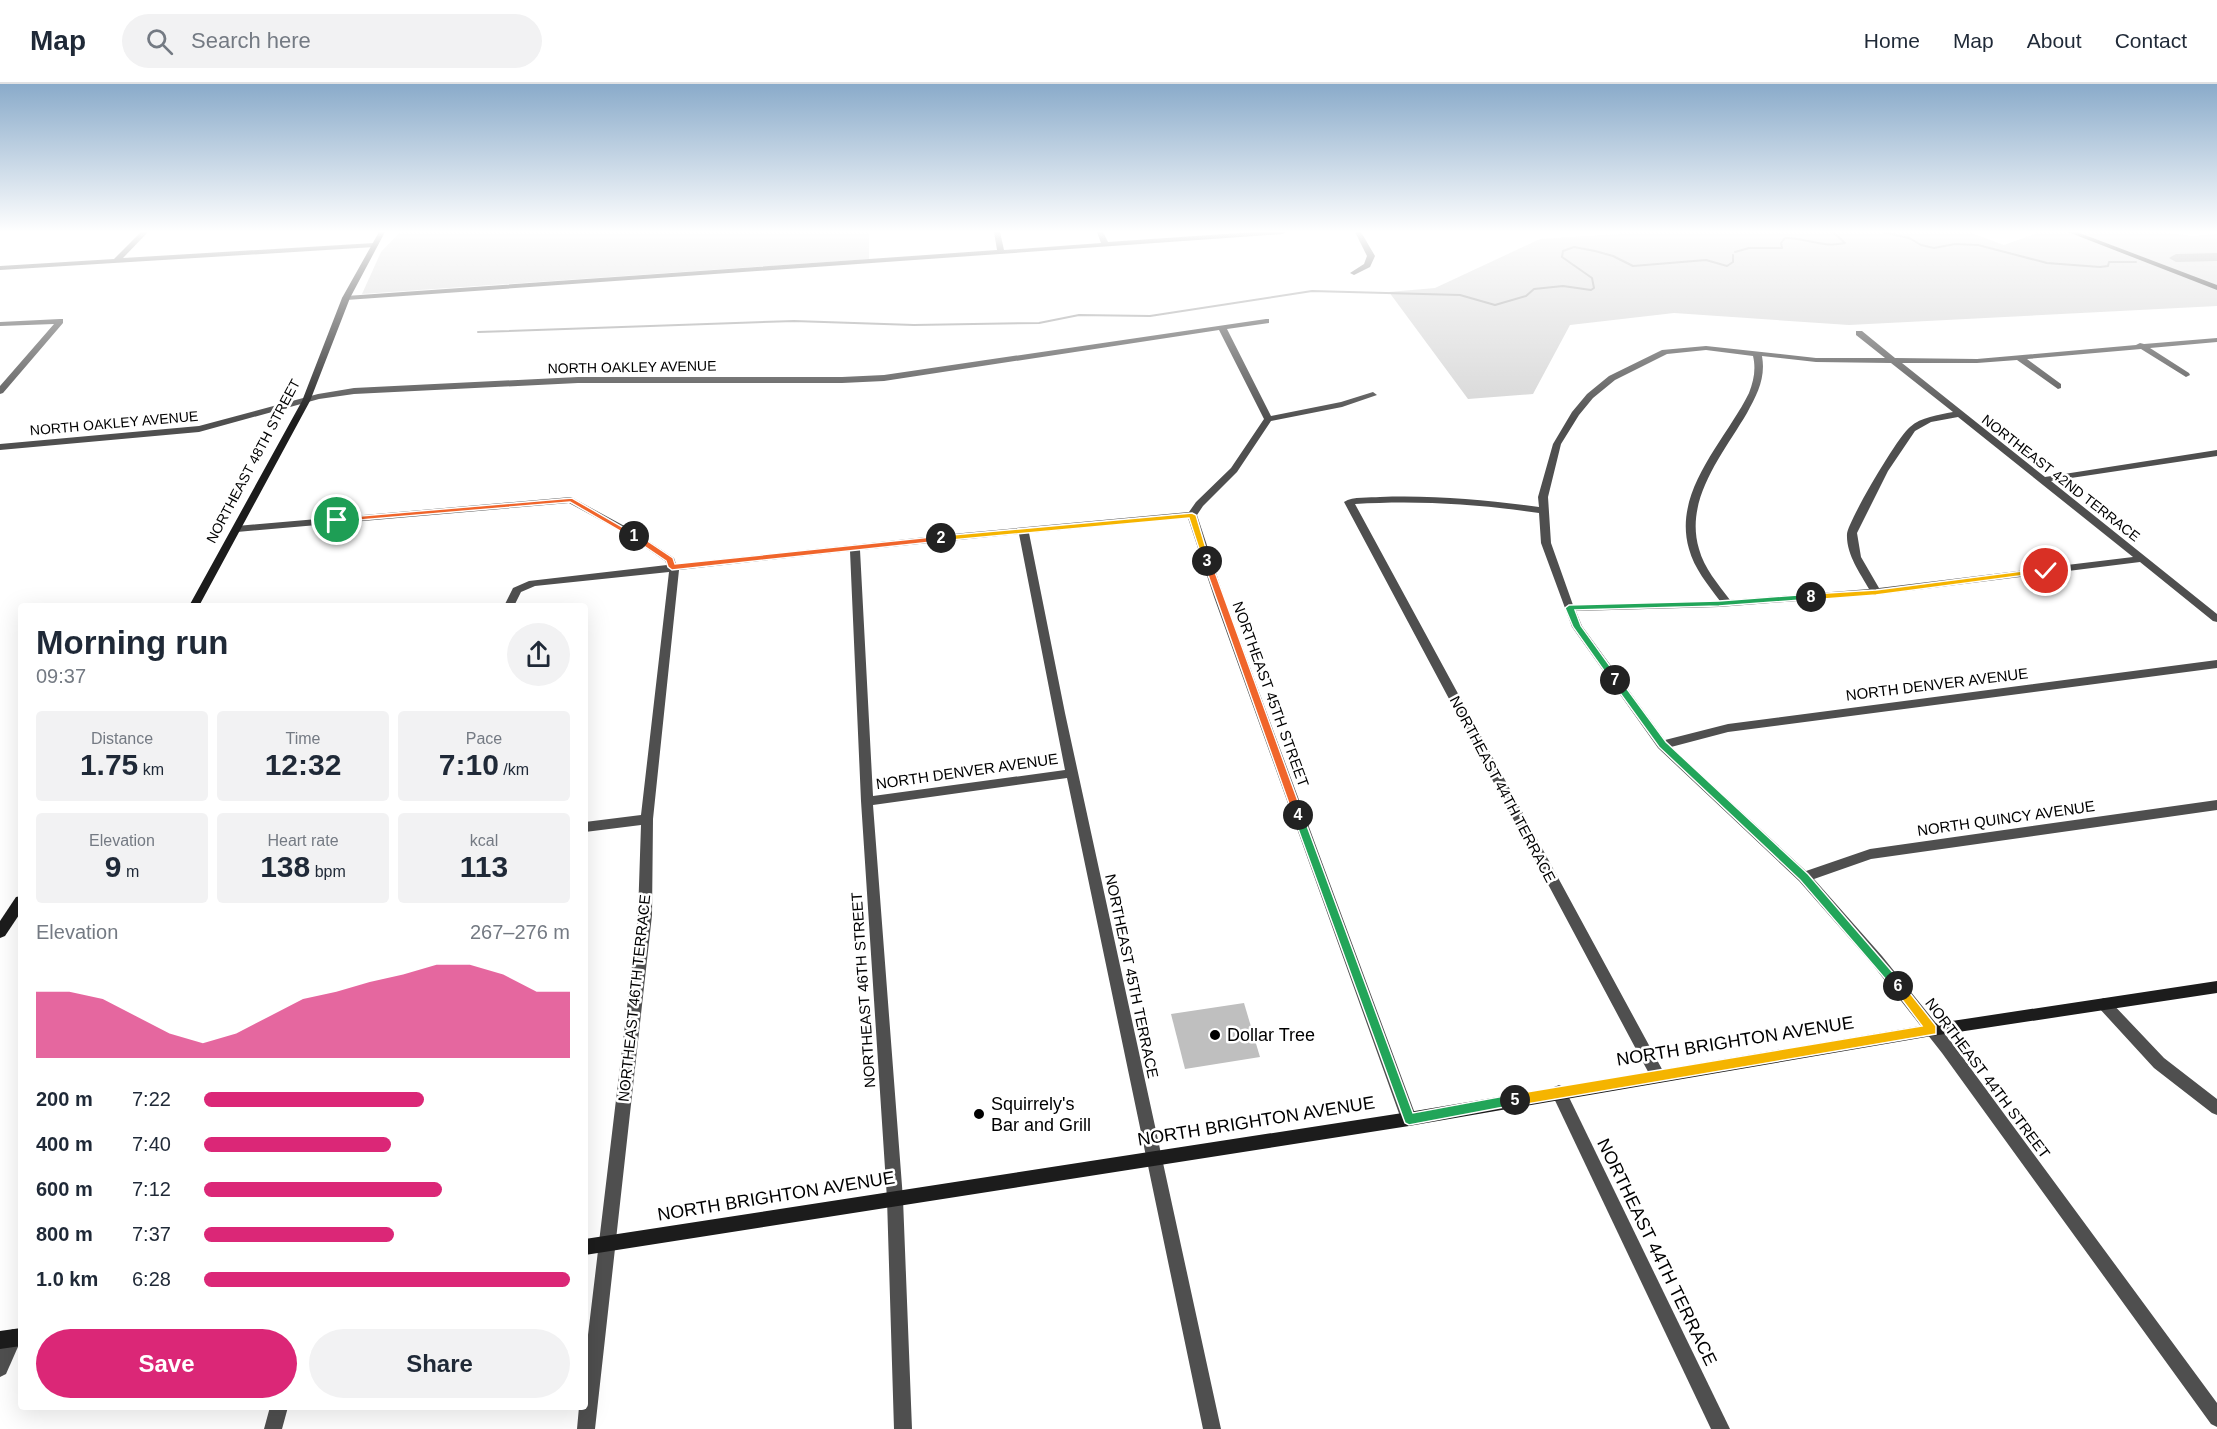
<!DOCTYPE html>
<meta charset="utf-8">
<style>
:root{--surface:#fff;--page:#f2f2f3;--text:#1f2937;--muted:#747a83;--line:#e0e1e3;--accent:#db2777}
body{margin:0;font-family:Arial,sans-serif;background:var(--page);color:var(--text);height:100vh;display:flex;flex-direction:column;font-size:22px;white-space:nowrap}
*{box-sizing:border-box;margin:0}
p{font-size:20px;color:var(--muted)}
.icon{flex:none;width:33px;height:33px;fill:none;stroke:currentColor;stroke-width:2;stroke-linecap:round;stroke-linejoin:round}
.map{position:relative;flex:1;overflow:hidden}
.sheet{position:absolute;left:18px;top:519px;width:570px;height:807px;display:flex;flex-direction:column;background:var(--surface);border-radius:6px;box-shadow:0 6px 24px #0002}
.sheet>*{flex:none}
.pin{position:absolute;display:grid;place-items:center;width:51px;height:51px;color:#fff;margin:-26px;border:3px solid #fff;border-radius:50%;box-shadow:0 2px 6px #0007}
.km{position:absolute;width:30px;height:30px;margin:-15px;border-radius:50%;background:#222;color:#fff;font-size:16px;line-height:30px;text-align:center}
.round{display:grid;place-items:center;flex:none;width:63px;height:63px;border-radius:32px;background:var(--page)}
.headline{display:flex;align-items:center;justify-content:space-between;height:102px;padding:0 18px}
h1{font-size:33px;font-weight:700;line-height:45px}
.stats{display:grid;grid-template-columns:repeat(3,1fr);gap:9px;height:102px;padding:6px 18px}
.stats div{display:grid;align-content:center;border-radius:6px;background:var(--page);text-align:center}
.stats b{font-size:30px;font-weight:700}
.stats small{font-size:16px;font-weight:400}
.stats p{font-size:16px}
.chart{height:168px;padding:12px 18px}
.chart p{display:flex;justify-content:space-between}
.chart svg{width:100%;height:108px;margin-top:6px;fill:var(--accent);opacity:.7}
.primary-button{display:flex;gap:12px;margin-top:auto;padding:12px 18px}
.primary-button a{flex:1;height:69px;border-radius:36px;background:var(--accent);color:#fff;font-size:24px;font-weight:700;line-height:69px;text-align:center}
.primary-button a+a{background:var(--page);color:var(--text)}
ul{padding:0 18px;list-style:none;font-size:20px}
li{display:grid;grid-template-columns:96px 72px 1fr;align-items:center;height:45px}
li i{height:15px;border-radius:8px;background:var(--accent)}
header{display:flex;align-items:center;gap:36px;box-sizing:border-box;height:84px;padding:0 30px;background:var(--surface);border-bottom:2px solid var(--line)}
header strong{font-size:28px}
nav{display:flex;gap:33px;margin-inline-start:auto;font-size:21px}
.search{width:420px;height:54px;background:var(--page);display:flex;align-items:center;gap:15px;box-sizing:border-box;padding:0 21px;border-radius:33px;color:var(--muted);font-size:22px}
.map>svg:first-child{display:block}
.green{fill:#d6d6d6}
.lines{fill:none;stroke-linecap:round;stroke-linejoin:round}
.stream{stroke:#9d9d9d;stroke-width:2}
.river{fill:#9d9d9d;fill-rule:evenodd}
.building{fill:#bfbfbf}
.street{fill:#4f4f4f;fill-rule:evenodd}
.secondary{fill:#1c1c1c;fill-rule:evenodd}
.split-1{fill:#f0652b;stroke:#fff;stroke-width:1.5}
.split-2{fill:#f0652b;stroke:#fff;stroke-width:1.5}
.split-3{fill:#f5b400;stroke:#fff;stroke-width:1.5}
.split-4{fill:#f0652b;stroke:#fff;stroke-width:1.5}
.split-5{fill:#22a559;stroke:#fff;stroke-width:1.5}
.split-6{fill:#f5b400;stroke:#fff;stroke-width:1.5}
.split-7{fill:#22a559;stroke:#fff;stroke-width:1.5}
.split-8{fill:#22a559;stroke:#fff;stroke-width:1.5}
.split-9{fill:#f5b400;stroke:#fff;stroke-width:1.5}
.poi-dot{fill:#000;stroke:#fff;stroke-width:2}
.labels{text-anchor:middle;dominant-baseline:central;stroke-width:5;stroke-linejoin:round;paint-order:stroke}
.far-street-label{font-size:14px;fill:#000;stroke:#fff}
.street-label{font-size:15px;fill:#000;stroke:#fff}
.near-poi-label{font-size:18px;fill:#000;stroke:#fff;text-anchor:start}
.near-street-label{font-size:18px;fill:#000;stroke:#fff}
</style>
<header>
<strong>Map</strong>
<div class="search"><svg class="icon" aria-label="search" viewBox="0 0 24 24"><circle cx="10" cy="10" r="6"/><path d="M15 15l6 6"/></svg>Search here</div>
<nav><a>Home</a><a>Map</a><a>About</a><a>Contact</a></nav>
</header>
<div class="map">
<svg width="2217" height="1345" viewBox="0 0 2217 1345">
<rect width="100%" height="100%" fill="#fff"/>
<g class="green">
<polygon points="400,148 869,148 869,175 362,210 381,168"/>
<polygon points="1619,148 1968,148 2004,161 2035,150 2030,148 2161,148 2193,152 2217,150 2217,222 1849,241 1674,229 1570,241 1533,310 1468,315 1389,208 1435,204 1540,155 1620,150"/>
</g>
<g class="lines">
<g class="stream">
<polyline points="1882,148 1909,154 1921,161 1934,164 1955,160 1978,161 2047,179 2100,183 2108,182 2109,178 2136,178"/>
<path d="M 1735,168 L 1749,164 L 1782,164 L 1781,159 L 1785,154 C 1806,154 1823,164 1845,159 L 1833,148"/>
<polyline points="478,248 794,237 914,241 1039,239 1079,231 1150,232 1312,207 1460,211 1495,221 1526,212 1534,205 1563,202 1591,206 1594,204 1592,194 1562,173 1563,167 1574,163 1595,167 1613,172 1633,182 1706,176 1727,182 1733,178 1733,171"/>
</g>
<polygon class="river" points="2217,169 2217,177 2176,178 2169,174 2176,170"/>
</g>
<polygon class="building" points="1244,919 1260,973 1185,985 1171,930"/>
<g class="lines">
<g class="street">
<polygon points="141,148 148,148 123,174 374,159 378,161 374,163 0,186 0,182 114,175"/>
<polygon points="994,148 1000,148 1004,166 1101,159 1097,148 1103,148 1108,158 1254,148 1286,148 1283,150 346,216 342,214 346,212 997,166"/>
<polygon points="1355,148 1361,148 1375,172 1370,183 1354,191 1350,189 1364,180 1367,172"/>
<polygon points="60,235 63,235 63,239 3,309 0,310 0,302 54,240 0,242 0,238"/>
<path d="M 1266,235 L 1269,235 L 1269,239 L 1227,245 L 1271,332 L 1341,318 L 1373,308 L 1377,311 L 1342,323 L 1271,337 L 1237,388 L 1203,422 L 1197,431 L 1224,513 L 1417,1035 L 1414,1040 L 1409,1042 L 1404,1040 L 1401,1035 L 1214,513 L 1188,434 L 1029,449 L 1065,629 L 1221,1345 L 1203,1345 L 1067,694 L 873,721 L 903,1115 L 912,1345 L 894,1345 L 887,1115 L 861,717 L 850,467 L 679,486 L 653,735 L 652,831 L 595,1345 L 577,1345 L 579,1323 L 585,1323 L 585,1276 L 638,831 L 641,741 L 585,748 L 585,738 L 641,731 L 669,488 L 535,502 L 521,508 L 514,522 L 504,522 L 513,504 L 529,497 L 667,481 L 665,477 L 624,449 L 569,419 L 237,448 L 232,445 L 237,442 L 571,413 L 630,445 L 674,474 L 676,480 L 963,449 L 1189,428 L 1196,418 L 1231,384 L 1264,335 L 1219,246 L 884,297 L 842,299 L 578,299 L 354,310 L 319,315 L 199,348 L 0,366 L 0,360 L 199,342 L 318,310 L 354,304 L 578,293 L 842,293 L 884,291 ZM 1019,450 L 1065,686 L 873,712 L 860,466 Z"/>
<path d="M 1856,247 L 1862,247 L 1895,274 L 1977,275 L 2136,261 L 2140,259 L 2144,260 L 2217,254 L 2217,258 L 2150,264 L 2189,289 L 2190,291 L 2186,293 L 2141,265 L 2027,275 L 2061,300 L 2061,304 L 2058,305 L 2017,276 L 1977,279 L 1902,279 L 2045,393 L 2217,366 L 2217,372 L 2051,397 L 2217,530 L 2217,538 L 2213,537 L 2140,478 L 1876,511 L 1719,523 L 1576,527 L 1582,542 L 1665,656 L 1728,640 L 2217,576 L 2217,584 L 1728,648 L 1671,663 L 1806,787 L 1870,765 L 2217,716 L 2217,726 L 1871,775 L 1814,795 L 1882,872 L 1952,959 L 2217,1319 L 2217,1343 L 2211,1340 L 1942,969 L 1872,880 L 1799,797 L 1658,664 L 1572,543 L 1541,459 L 1539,429 C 1478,420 1417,416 1355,420 L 1663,987 L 1666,992 L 1663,997 L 1658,999 L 1653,997 L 1344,418 C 1353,412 1370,414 1380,413 C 1434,411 1486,416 1539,423 L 1538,413 L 1553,360 L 1572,328 L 1587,310 L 1609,292 L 1662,266 L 1706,262 L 1816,274 L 1885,274 L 1856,251 ZM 1706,266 L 1753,272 C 1756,285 1754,296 1749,309 C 1726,356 1672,407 1689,465 C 1694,484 1708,501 1720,517 L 1573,521 L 1551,459 L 1548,413 L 1561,360 L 1579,331 L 1593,314 L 1615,296 L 1667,270 ZM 1762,272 L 1816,278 L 1891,279 L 1953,328 C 1938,331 1921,333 1910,343 C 1898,352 1848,437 1847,450 C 1846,470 1860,489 1869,505 L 1730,516 C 1718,500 1704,484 1699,465 C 1684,415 1723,370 1747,329 C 1757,311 1766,294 1762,272 ZM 1958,333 L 2133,473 L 1879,504 L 1861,473 L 1857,449 L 1888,387 L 1915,347 L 1931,338 Z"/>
<polygon points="2104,914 2109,916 2164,974 2217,1015 2217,1031 2212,1029 2154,984 2099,924 2097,920 2099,916"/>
<polygon points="1559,1001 1564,1003 1730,1345 1711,1345 1551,1008 1554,1003"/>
<polygon points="13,1245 19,1248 21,1256 6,1290 0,1293 0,1263 7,1248"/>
<polygon points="270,1323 288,1323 282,1345 264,1345"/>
</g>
<g class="secondary">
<polygon points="379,148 385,148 350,214 310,317 199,522 189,522 302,317 342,214"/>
<polygon points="2068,148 2077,148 2217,201 2217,206"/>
<polygon points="21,812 21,828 5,852 0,854 0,837 16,813"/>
<polygon points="2217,897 2217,909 1932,952 1409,1042 585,1171 585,1155 1409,1028 1932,940"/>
<polygon points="21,1244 21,1262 0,1265 0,1247"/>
</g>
</g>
<linearGradient id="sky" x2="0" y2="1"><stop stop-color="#8aabca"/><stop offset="0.44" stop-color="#fff"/><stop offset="1" stop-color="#fff" stop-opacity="0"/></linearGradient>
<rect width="2217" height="336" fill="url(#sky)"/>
<polygon class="split-1" points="572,414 638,452 632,454 570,418 337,438 333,436 337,434"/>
<polygon class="split-2" points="632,450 637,450 673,474 675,480 941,452 945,454 941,457 672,486 668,483 666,477 632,454"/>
<polygon class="split-3" points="1192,429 1196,431 1210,478 1203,477 1189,434 941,457 937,454 941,452"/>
<polygon class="split-4" points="1207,474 1211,477 1303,731 1302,733 1298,734 1293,731 1203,477"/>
<polygon class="split-5" points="1298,727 1303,731 1413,1029 1515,1010 1521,1016 1520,1020 1409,1041 1405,1039 1293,731"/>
<polygon class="split-6" points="1898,897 1902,899 1936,942 1936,950 1515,1022 1509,1016 1515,1010 1922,942 1894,905 1894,899"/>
<polygon class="split-7" points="1615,593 1619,594 1666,658 1808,790 1902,899 1902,905 1894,905 1800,796 1659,663 1612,598 1611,596"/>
<polygon class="split-8" points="1811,510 1815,513 1814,515 1719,522 1575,526 1581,542 1620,596 1615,599 1612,598 1573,543 1565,524 1569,521 1719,517"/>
<polygon class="split-9" points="2046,484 2050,487 2049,488 1876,511 1811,516 1806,513 1811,510 1876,506"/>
<g class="poi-dot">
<circle cx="1215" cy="951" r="6"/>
<circle cx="979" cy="1030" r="6"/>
</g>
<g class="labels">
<g class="far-street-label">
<text transform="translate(632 283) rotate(-1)">NORTH OAKLEY AVENUE</text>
<text transform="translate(114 339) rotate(-5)">NORTH OAKLEY AVENUE</text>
<text transform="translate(253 377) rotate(-62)">NORTHEAST 48TH STREET</text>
<text transform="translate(2061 394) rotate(38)">NORTHEAST 42ND TERRACE</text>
</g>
<g class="street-label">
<text transform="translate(1937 600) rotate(-7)">NORTH DENVER AVENUE</text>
<text transform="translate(1271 610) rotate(70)">NORTHEAST 45TH STREET</text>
<text transform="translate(967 687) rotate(-8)">NORTH DENVER AVENUE</text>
<text transform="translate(1503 705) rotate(62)">NORTHEAST 44TH TERRACE</text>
<text transform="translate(2006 734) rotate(-8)">NORTH QUINCY AVENUE</text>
<text transform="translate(1132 892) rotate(78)">NORTHEAST 45TH TERRACE</text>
<text transform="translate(863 906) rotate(-94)">NORTHEAST 46TH STREET</text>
<text transform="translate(634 914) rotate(-84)">NORTHEAST 46TH TERRACE</text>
<text transform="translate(1988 994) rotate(53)">NORTHEAST 44TH STREET</text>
</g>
<g class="near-poi-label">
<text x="1227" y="951">Dollar Tree</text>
<text x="991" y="1020">Squirrely's<tspan x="991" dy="21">Bar and Grill</tspan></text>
</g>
<g class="near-street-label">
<text transform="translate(1735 957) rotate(-9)">NORTH BRIGHTON AVENUE</text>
<text transform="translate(1256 1037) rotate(-9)">NORTH BRIGHTON AVENUE</text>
<text transform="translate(776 1112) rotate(-9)">NORTH BRIGHTON AVENUE</text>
<text transform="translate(1657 1168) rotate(64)">NORTHEAST 44TH TERRACE</text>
</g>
</g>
</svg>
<div class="pin" style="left:337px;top:436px;background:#1e9e55"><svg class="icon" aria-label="arrive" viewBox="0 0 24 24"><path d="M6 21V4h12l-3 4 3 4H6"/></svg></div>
<div class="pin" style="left:2046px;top:487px;background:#d93025"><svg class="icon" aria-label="check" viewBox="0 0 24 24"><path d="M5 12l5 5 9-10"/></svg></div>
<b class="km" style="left:634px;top:452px">1</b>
<b class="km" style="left:941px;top:454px">2</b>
<b class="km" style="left:1207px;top:477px">3</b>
<b class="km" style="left:1298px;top:731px">4</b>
<b class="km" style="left:1515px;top:1016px">5</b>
<b class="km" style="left:1898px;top:902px">6</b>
<b class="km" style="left:1615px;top:596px">7</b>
<b class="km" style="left:1811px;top:513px">8</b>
<section class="sheet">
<div class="headline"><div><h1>Morning run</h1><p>09:37</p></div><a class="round"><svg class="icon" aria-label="share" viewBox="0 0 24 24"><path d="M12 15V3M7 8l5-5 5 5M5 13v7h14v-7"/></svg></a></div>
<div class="stats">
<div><p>Distance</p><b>1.75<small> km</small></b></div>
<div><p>Time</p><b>12:32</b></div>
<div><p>Pace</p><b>7:10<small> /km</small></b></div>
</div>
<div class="stats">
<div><p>Elevation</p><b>9<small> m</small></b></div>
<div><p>Heart rate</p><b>138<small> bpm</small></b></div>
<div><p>kcal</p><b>113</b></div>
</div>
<div class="chart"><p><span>Elevation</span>267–276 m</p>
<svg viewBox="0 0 160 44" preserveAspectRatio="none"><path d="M0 44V17L10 17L20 20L30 27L40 34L50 38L60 34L70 27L80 20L90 17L100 13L110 10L120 6L130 6L140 10L150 17L160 17V44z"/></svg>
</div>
<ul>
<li><b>200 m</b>7:22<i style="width:60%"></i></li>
<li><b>400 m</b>7:40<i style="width:51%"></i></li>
<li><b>600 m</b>7:12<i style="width:65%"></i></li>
<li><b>800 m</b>7:37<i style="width:52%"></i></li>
<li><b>1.0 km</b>6:28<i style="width:100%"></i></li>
</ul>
<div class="primary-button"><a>Save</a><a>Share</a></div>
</section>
</div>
